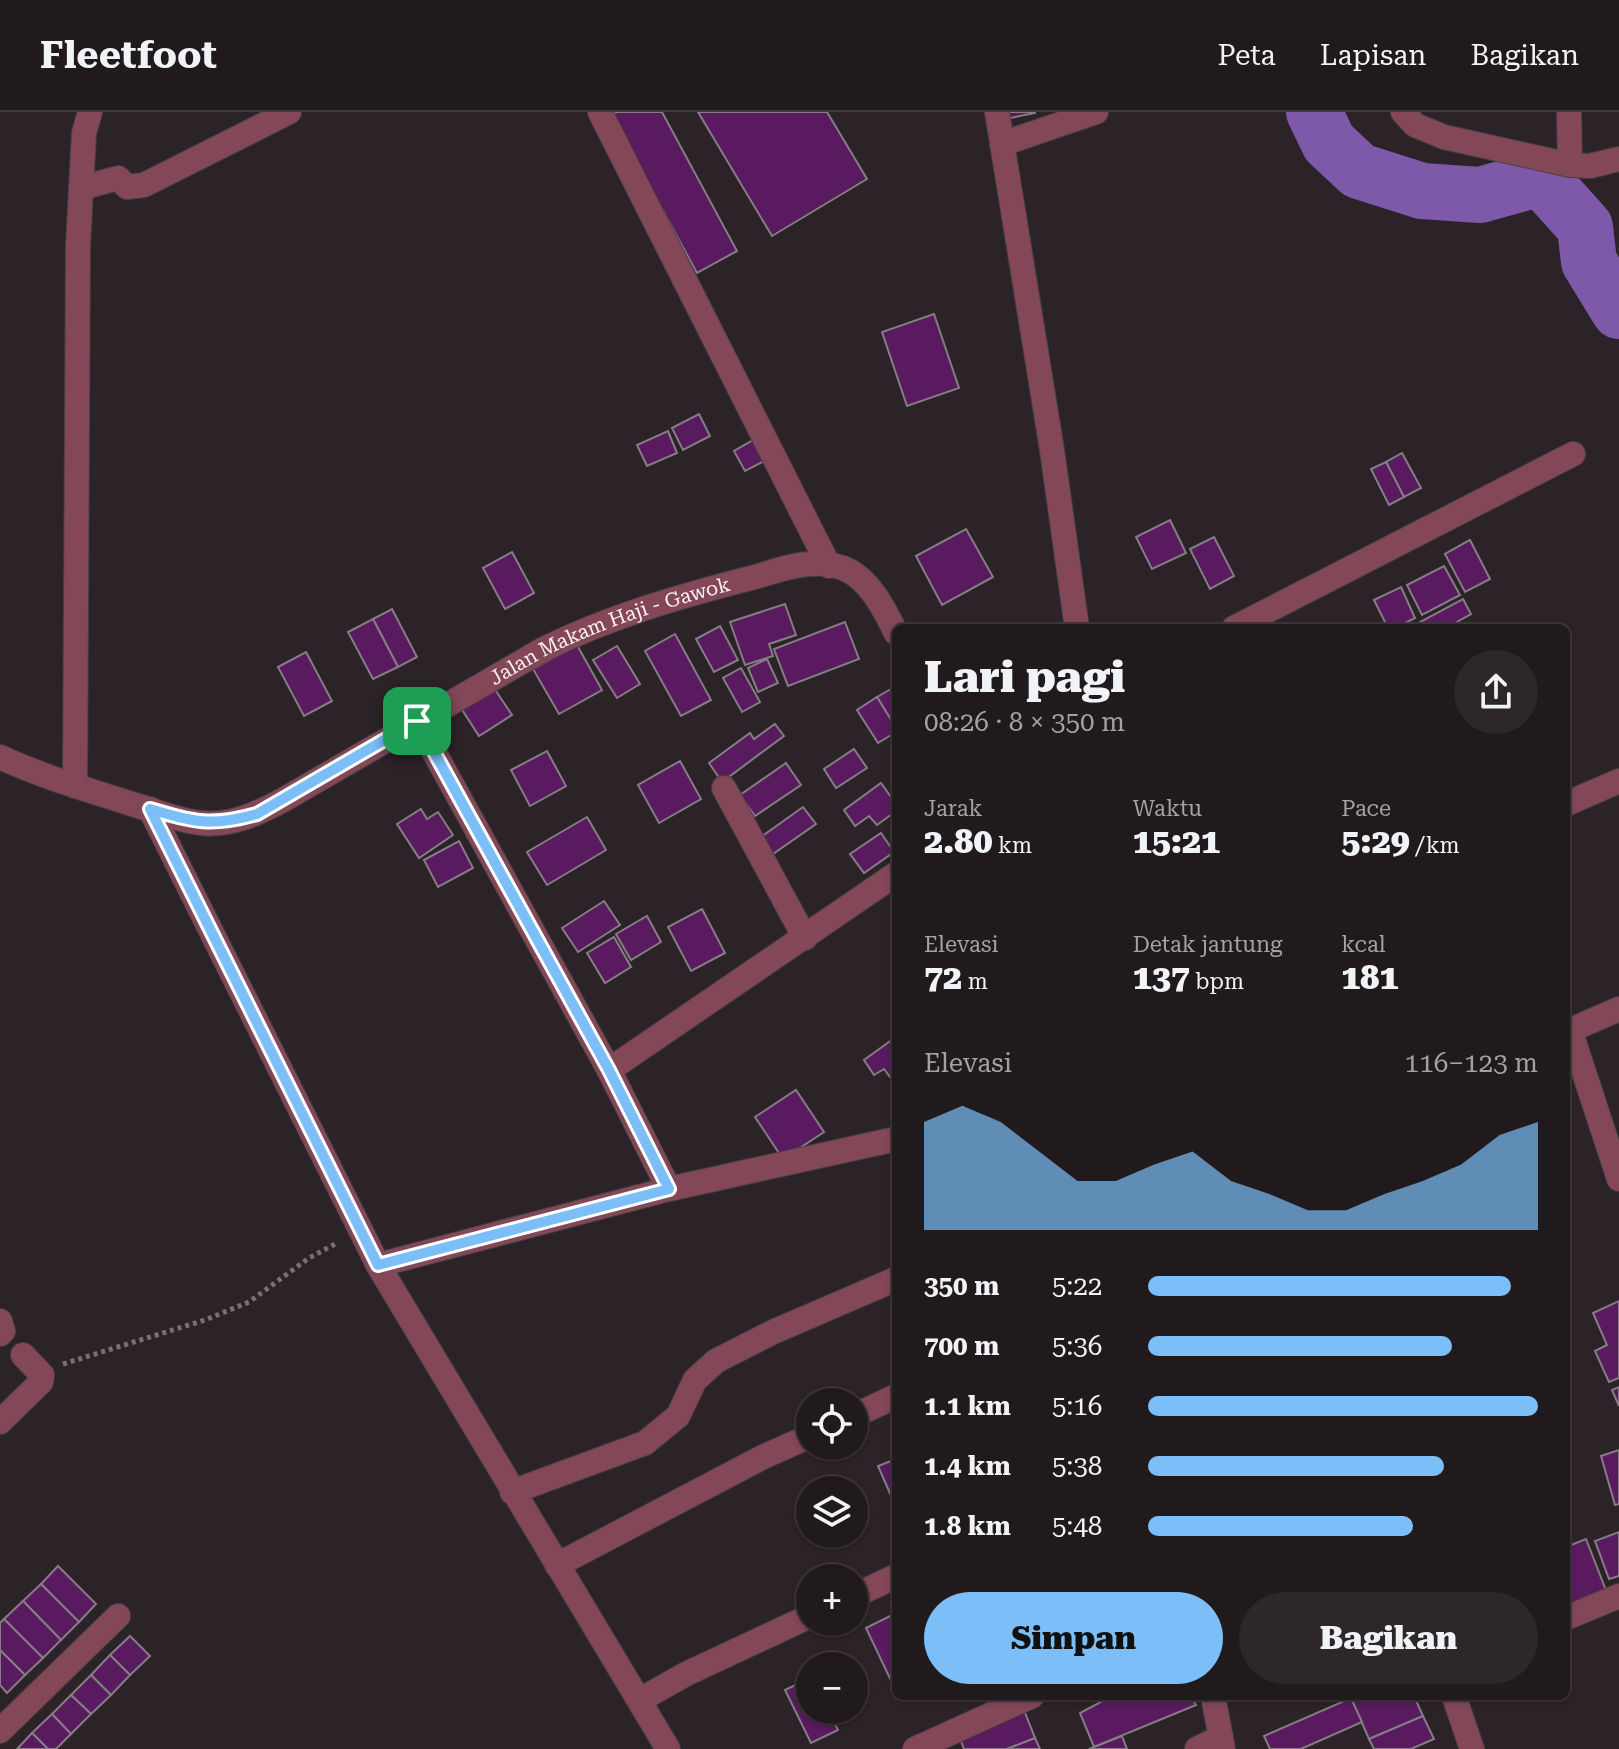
<!DOCTYPE html>
<html lang="id">
<meta charset="utf-8">
<style>
:root{--surface:#201a1d;--page:#2d272a;--text:#f1f3f6;--muted:#a2a1a4;--line:#3d383b;--accent:#7bbef8}
body{margin:0;font-family:"Roboto Serif",serif;background:var(--page);color:var(--text);height:100vh;display:flex;flex-direction:column;font-size:30px;white-space:nowrap}
*{box-sizing:border-box;margin:0}
p{font-size:26px;color:var(--muted)}
.icon{flex:none;width:44px;height:44px;fill:none;stroke:currentColor;stroke-width:2;stroke-linecap:round;stroke-linejoin:round}
.map{position:relative;flex:1;overflow:hidden}
.sheet{position:absolute;left:892px;top:512px;width:678px;height:1076px;display:flex;flex-direction:column;background:var(--surface);border-radius:12px;box-shadow:0 2px 6px #0004,0 0 0 2px var(--line)}
.sheet>*{flex:none}
.buttons{position:absolute;left:796px;top:1276px;display:grid;gap:16px}
.buttons a{display:grid;place-items:center;width:72px;height:72px;border-radius:50%;background:var(--surface);box-shadow:0 2px 6px #0004,0 0 0 2px var(--line);font-size:40px}
.pin{position:absolute;display:grid;place-items:center;width:68px;height:68px;color:#fff;margin:-34px;border-radius:16px;box-shadow:0 4px 12px #0006}
.round{display:grid;place-items:center;flex:none;width:84px;height:84px;border-radius:42px;background:var(--page)}
.overview{display:flex;align-items:center;justify-content:space-between;height:136px;padding:0 32px}
h1{font-size:44px;font-weight:800;line-height:60px}
.metrics{display:grid;grid-template-columns:repeat(3,1fr);gap:12px;height:136px;padding:8px 32px}
.metrics div{display:grid;align-content:center}
.metrics b{font-size:34px;font-weight:800}
.metrics small{font-size:22px;font-weight:400}
.metrics p{font-size:22px}
.chart{height:224px;padding:16px 32px}
.chart p{display:flex;justify-content:space-between}
.chart svg{width:100%;height:144px;margin-top:8px;fill:var(--accent);opacity:.7}
.cta{display:flex;gap:16px;margin-top:auto;padding:16px 32px}
.cta a{flex:1;height:92px;border-radius:48px;background:var(--accent);color:#111;font-size:32px;font-weight:800;line-height:92px;text-align:center}
.cta a+a{background:var(--page);color:var(--text)}
ul{padding:0 32px;list-style:none;font-size:26px}
li{display:grid;grid-template-columns:128px 96px 1fr;align-items:center;height:60px}
li i{height:20px;border-radius:10px;background:var(--accent)}
header{display:flex;align-items:center;gap:48px;box-sizing:border-box;height:112px;padding:0 40px;background:var(--surface);border-bottom:2px solid var(--line)}
header strong{font-size:38px}
nav{display:flex;gap:44px;margin-inline-start:auto;font-size:28px}
.map>svg:first-child{display:block}
.lines{fill:none;stroke-linecap:round;stroke-linejoin:round}
.river{stroke:#7e58a9;stroke-width:56}
.building{fill:#591a5f;stroke:#847d84;stroke-width:2}
.minor-casing{stroke:#474044;stroke-width:26}
.path{stroke:#777074;stroke-width:5;stroke-dasharray:4 4;stroke-linecap:butt}
.minor{stroke:#834757;stroke-width:24}
.route-casing{stroke:#fff;stroke-width:16}
.route{stroke:#7bbef8;stroke-width:10}
.labels{text-anchor:middle;dominant-baseline:central;stroke-width:7;stroke-linejoin:round;paint-order:stroke}
.street-label{font-size:20px;fill:#f6f1f4;stroke:#110e0f}
</style>
<header>
<strong>Fleetfoot</strong>
<nav><a>Peta</a><a>Lapisan</a><a>Bagikan</a></nav>
</header>
<div class="map">
<svg width="1619" height="1637" viewBox="0 0 1619 1637">
<rect width="100%" height="100%" fill="#2b2327"/>
<g class="lines">
<polyline class="river" points="1314,0 1329,31 1359,59 1422,79 1480,83 1541,66 1585,115 1589,150 1619,199"/>
</g>
<g class="building">
<polygon points="617,0 662,0 737,139 697,161 611,3"/>
<polygon points="698,0 827,0 867,67 772,124"/>
<polygon points="1003,0 1035,0 1035,1 1005,7"/>
<polygon points="934,202 959,276 907,294 882,220"/>
<polygon points="699,302 710,324 683,338 672,316"/>
<polygon points="668,319 677,341 647,354 637,333"/>
<polygon points="755,327 766,348 745,359 734,339"/>
<polygon points="1402,341 1421,376 1404,385 1386,350"/>
<polygon points="1386,350 1404,385 1389,393 1371,357"/>
<polygon points="1170,408 1186,441 1152,457 1136,425"/>
<polygon points="966,417 993,465 942,493 916,444"/>
<polygon points="1214,425 1234,464 1210,477 1190,437"/>
<polygon points="1470,428 1490,467 1465,480 1445,442"/>
<polygon points="512,440 534,481 505,497 483,456"/>
<polygon points="1444,454 1460,483 1422,503 1407,473"/>
<polygon points="1401,475 1415,506 1395,516 1388,516 1374,488"/>
<polygon points="1463,487 1471,502 1446,516 1424,516 1420,510"/>
<polygon points="785,492 796,523 769,532 773,544 745,553 730,510"/>
<polygon points="392,497 417,545 398,555 373,507"/>
<polygon points="373,507 398,555 373,567 348,520"/>
<polygon points="845,510 859,547 788,574 774,537"/>
<polygon points="720,514 738,548 714,560 696,527"/>
<polygon points="675,522 711,588 681,604 645,539"/>
<polygon points="577,533 602,578 559,602 533,557"/>
<polygon points="617,534 640,572 617,586 593,548"/>
<polygon points="306,540 332,589 304,604 278,555"/>
<polygon points="767,547 778,571 758,580 748,556"/>
<polygon points="741,556 760,590 742,600 723,566"/>
<polygon points="494,576 512,603 479,624 461,596"/>
<polygon points="891,577 896,585 896,616 877,585"/>
<polygon points="877,585 896,616 896,620 878,631 857,598"/>
<polygon points="775,612 784,624 722,670 709,651 750,621 754,627"/>
<polygon points="854,637 867,656 836,676 824,657"/>
<polygon points="547,639 566,674 530,694 511,658"/>
<polygon points="680,649 701,687 659,711 638,673"/>
<polygon points="786,651 801,673 755,704 740,683"/>
<polygon points="881,671 896,692 896,699 877,713 869,704 855,714 844,698"/>
<polygon points="803,695 816,712 770,744 758,727"/>
<polygon points="421,697 427,707 438,700 453,723 419,746 397,712"/>
<polygon points="587,705 606,738 547,773 527,740"/>
<polygon points="881,721 894,740 864,761 850,742"/>
<polygon points="459,729 473,756 438,775 424,748"/>
<polygon points="604,789 620,813 578,840 562,816"/>
<polygon points="702,797 725,841 691,859 668,815"/>
<polygon points="647,804 661,830 631,848 616,822"/>
<polygon points="614,825 631,855 605,871 587,841"/>
<polygon points="896,925 896,960 890,965 884,957 874,963 864,948"/>
<polygon points="796,978 824,1020 783,1047 755,1005"/>
<polygon points="1619,1189 1619,1266 1609,1270 1595,1239 1607,1233 1593,1201"/>
<polygon points="1619,1275 1619,1294 1612,1278"/>
<polygon points="1619,1338 1619,1392 1615,1393 1601,1344"/>
<polygon points="896,1347 896,1395 878,1354"/>
<polygon points="1619,1420 1619,1464 1609,1467 1595,1429"/>
<polygon points="1586,1427 1607,1481 1566,1496 1566,1435"/>
<polygon points="58,1454 96,1492 79,1510 41,1472"/>
<polygon points="41,1472 79,1510 61,1528 23,1489"/>
<polygon points="23,1489 61,1528 43,1546 4,1507"/>
<polygon points="896,1501 896,1574 894,1575 866,1516"/>
<polygon points="4,1507 43,1546 25,1563 0,1538 0,1511"/>
<polygon points="130,1524 150,1544 130,1563 110,1543"/>
<polygon points="0,1538 25,1563 7,1581 0,1573"/>
<polygon points="110,1543 130,1563 111,1583 91,1563"/>
<polygon points="91,1563 111,1583 91,1602 71,1583"/>
<polygon points="810,1566 810,1598 828,1598 838,1618 811,1631 785,1578"/>
<polygon points="71,1583 91,1602 71,1622 52,1602"/>
<polygon points="1112,1584 1190,1584 1196,1593 1094,1635 1080,1601"/>
<polygon points="1355,1584 1414,1584 1423,1604 1369,1627 1351,1586"/>
<polygon points="1351,1586 1362,1610 1301,1637 1270,1637 1264,1624"/>
<polygon points="1022,1593 1035,1626 1007,1637 964,1637 957,1619"/>
<polygon points="52,1602 71,1622 56,1637 48,1637 32,1621"/>
<polygon points="1423,1604 1434,1627 1411,1637 1374,1637 1369,1627"/>
<polygon points="32,1621 48,1637 17,1637"/>
<polygon points="1122,1624 1127,1637 1089,1637 1094,1635"/>
<polygon points="1035,1626 1040,1637 1007,1637"/>
</g>
<g class="lines">
<g class="minor-casing">
<g id="minor">
<polyline points="600,0 829,454"/>
<polyline points="997,0 1052,338 1077,516"/>
<polyline points="1403,0 1415,13 1444,25 1570,53 1590,54 1619,47"/>
<polyline points="1569,0 1570,53"/>
<polyline points="1002,32 1096,0"/>
<polyline points="81,76 118,66 127,75 144,73 289,0"/>
<polyline points="1234,516 1573,342"/>
<polyline points="417,609 609,958 669,1077"/>
<path id="s1" d="M 0,645 C 43,665 89,678 135,693 C 156,699 179,709 201,711 C 231,714 257,702 283,688 L 544,537 C 609,505 677,485 747,467 C 768,462 791,452 812,452 C 821,451 834,453 843,456 C 869,466 885,498 896,521"/>
<polyline points="75,674 78,134 84,21 90,0"/>
<polyline points="724,676 805,826"/>
<polyline points="1566,692 1619,669"/>
<polyline points="150,697 378,1153 669,1077 896,1027"/>
<polyline points="1570,918 1619,1067"/>
<polyline points="1566,920 1619,897"/>
<polyline points="609,958 896,762"/>
<polyline points="378,1153 668,1637"/>
<polyline points="0,1209 3,1219 0,1222"/>
<polyline points="854,1304 896,1284"/>
<polyline points="0,1310 41,1270 42,1263 23,1243"/>
<polyline points="512,1380 645,1331 678,1304 695,1268 716,1249 773,1220 896,1167"/>
<polyline points="557,1453 763,1345 810,1324"/>
<polyline points="854,1484 896,1464"/>
<polyline points="1566,1506 1619,1484"/>
<polyline points="1213,1584 1223,1637"/>
<polyline points="1454,1584 1472,1637"/>
<polyline points="640,1588 686,1562 810,1504"/>
<polyline points="0,1619 118,1504"/>
<polyline points="915,1637 1032,1584"/>
<polyline points="1197,1637 1221,1625"/>
</g>
</g>
<polyline class="path" points="63,1252 205,1208 249,1190 309,1146 337,1131"/>
<use href="#minor" class="minor"/>
</g>
<g class="lines">
<g class="route-casing">
<path id="route" d="M 417,609 L 609,958 L 669,1077 L 378,1153 L 150,697 C 194,710 211,715 257,702 Z"/>
</g>
<use href="#route" class="route"/>
</g>
<g class="labels">
<g class="street-label">
<text stroke="none"><textPath href="#s1" startOffset="668">Jalan Makam Haji - Gawok</textPath></text>
</g>
</g>
</svg>
<div class="buttons">
<a><svg class="icon" aria-label="locate" viewBox="0 0 24 24"><circle cx="12" cy="12" r="6"/><path d="M12 2v4M12 18v4M2 12h4M18 12h4"/></svg></a>
<a><svg class="icon" aria-label="layers" viewBox="0 0 24 24"><path d="M12 4l9 5-9 5-9-5zM3 14l9 5 9-5"/></svg></a>
<a>+</a>
<a>−</a>
</div>
<div class="pin" style="left:417px;top:609px;background:#1e9e55"><svg class="icon" aria-label="arrive" viewBox="0 0 24 24"><path d="M6 21V4h12l-3 4 3 4H6"/></svg></div>
<section class="sheet">
<div class="overview"><div><h1>Lari pagi</h1><p>08:26 · 8 × 350 m</p></div><a class="round"><svg class="icon" aria-label="share" viewBox="0 0 24 24"><path d="M12 15V3M7 8l5-5 5 5M5 13v7h14v-7"/></svg></a></div>
<div class="metrics">
<div><p>Jarak</p><b>2.80<small> km</small></b></div>
<div><p>Waktu</p><b>15:21</b></div>
<div><p>Pace</p><b>5:29<small> /km</small></b></div>
</div>
<div class="metrics">
<div><p>Elevasi</p><b>72<small> m</small></b></div>
<div><p>Detak jantung</p><b>137<small> bpm</small></b></div>
<div><p>kcal</p><b>181</b></div>
</div>
<div class="chart"><p><span>Elevasi</span>116–123 m</p>
<svg viewBox="0 0 160 44" preserveAspectRatio="none"><path d="M0 44V11L10 6L20 11L30 20L40 29L50 29L60 24L70 20L80 29L90 33L100 38L110 38L120 33L130 29L140 24L150 15L160 11V44z"/></svg>
</div>
<ul>
<li><b>350 m</b>5:22<i style="width:93%"></i></li>
<li><b>700 m</b>5:36<i style="width:78%"></i></li>
<li><b>1.1 km</b>5:16<i style="width:100%"></i></li>
<li><b>1.4 km</b>5:38<i style="width:76%"></i></li>
<li><b>1.8 km</b>5:48<i style="width:68%"></i></li>
</ul>
<div class="cta"><a>Simpan</a><a>Bagikan</a></div>
</section>
</div>
